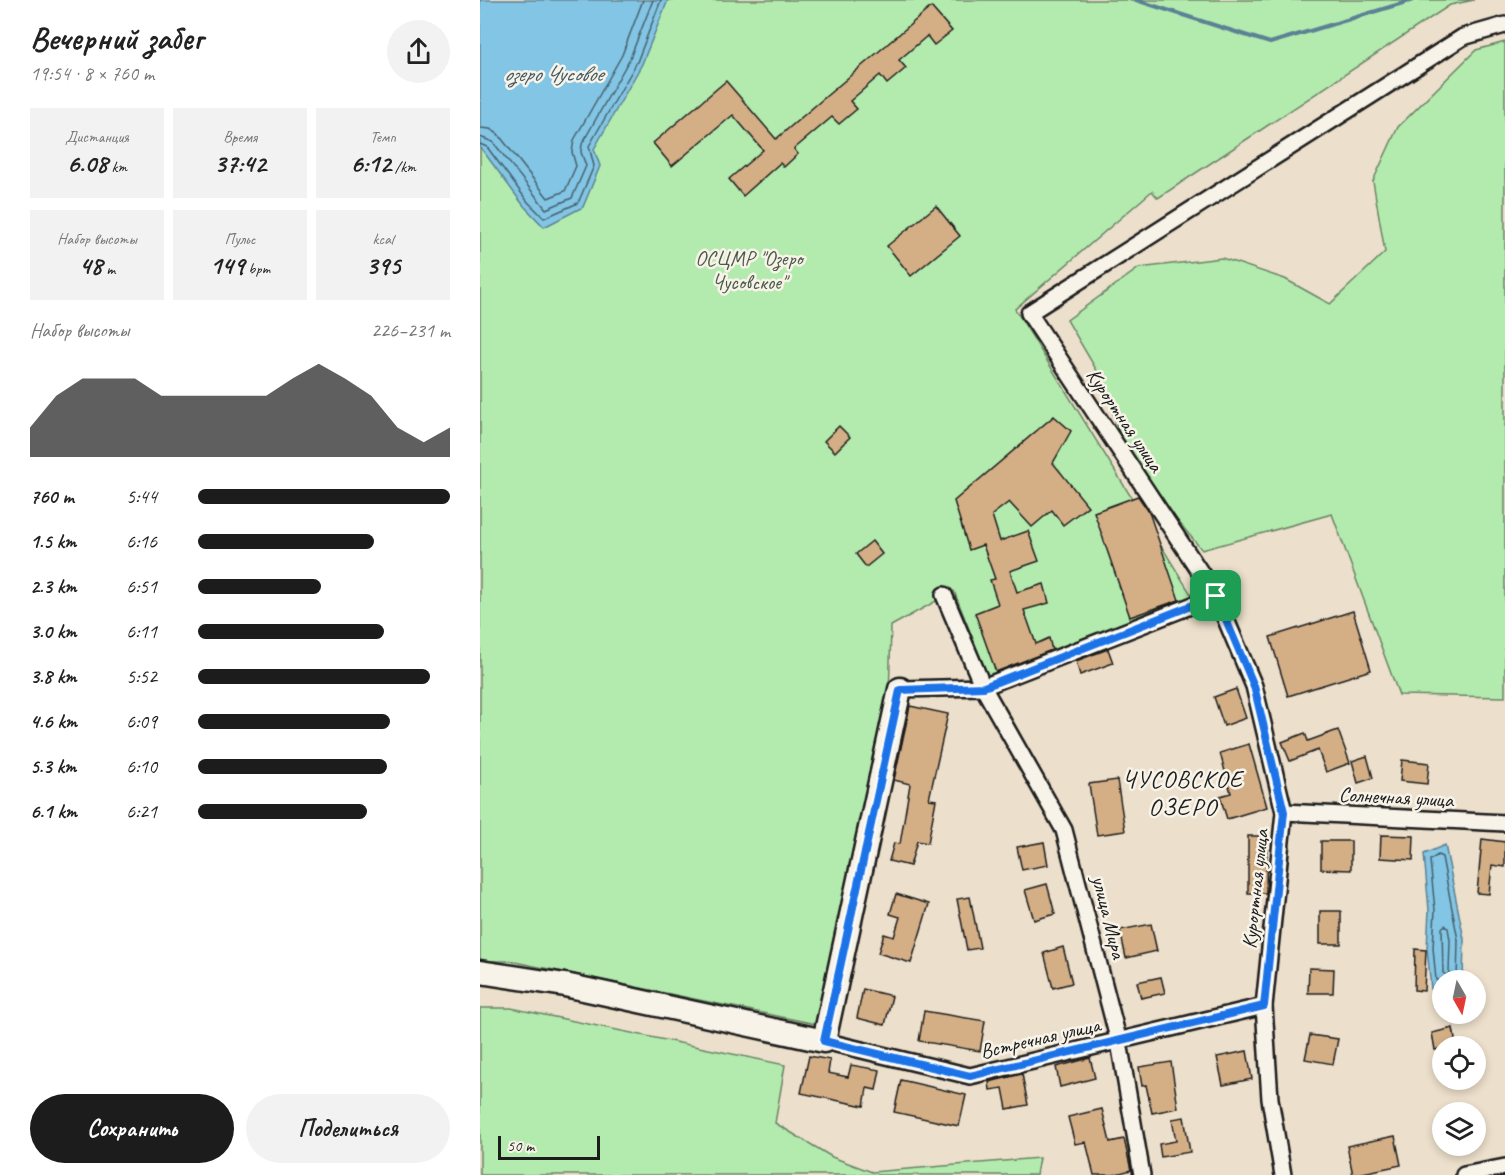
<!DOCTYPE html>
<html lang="ru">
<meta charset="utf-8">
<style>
:root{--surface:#fff;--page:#f2f2f2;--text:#222;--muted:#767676;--accent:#1c1c1c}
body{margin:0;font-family:Caveat,sans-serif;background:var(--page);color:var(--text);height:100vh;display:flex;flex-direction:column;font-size:22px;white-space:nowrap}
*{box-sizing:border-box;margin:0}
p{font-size:20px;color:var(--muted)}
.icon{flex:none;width:33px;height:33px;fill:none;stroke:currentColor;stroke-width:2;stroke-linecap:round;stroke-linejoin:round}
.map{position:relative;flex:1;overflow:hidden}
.details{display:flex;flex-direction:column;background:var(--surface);width:480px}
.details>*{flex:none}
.needle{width:39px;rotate:171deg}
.tools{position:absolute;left:952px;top:970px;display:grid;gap:12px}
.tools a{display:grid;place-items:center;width:54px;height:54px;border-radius:50%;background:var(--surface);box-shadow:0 3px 9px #0003;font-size:30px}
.scale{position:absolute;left:18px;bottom:15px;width:102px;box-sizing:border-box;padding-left:6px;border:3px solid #1c1c1c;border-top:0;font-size:16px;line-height:21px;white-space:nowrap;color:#1c1c1c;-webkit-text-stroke:4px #f7f3e8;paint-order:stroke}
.pin{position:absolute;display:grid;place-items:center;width:51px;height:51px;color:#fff;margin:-26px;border-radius:12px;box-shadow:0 3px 9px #0006}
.round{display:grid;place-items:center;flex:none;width:63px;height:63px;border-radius:32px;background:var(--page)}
.overview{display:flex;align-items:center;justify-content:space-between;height:102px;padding:0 30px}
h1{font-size:33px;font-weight:700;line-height:45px}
.stats{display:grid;grid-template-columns:repeat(3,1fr);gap:9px;height:102px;padding:6px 30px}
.stats div{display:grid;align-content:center;border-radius:0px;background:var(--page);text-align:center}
.stats b{font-size:26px;font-weight:700}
.stats small{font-size:16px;font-weight:400}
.stats p{font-size:16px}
.chart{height:168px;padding:12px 30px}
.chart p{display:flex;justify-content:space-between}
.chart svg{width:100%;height:108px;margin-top:6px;fill:var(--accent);opacity:.7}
.button{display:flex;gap:12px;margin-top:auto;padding:12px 30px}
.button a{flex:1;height:69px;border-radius:36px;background:var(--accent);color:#fff;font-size:24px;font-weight:700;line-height:69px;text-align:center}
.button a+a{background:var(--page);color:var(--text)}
ul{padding:0 30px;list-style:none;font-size:20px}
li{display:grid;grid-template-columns:96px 72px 1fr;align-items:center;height:45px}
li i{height:15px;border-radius:8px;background:var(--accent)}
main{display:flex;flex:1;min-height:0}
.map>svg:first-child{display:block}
.green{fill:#b3ebae;stroke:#688465;stroke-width:1.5}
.water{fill:#83c5e4;stroke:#5a8194;stroke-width:1.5}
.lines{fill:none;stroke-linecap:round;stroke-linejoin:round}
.shore{stroke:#45606c;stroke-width:1.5}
.stream{stroke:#5a8194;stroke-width:4}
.building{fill:#d4af86;stroke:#1c1c1c;stroke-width:1.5}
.street-casing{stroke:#1c1c1c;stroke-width:20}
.secondary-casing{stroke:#1c1c1c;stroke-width:27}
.street{stroke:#f7f3e8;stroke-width:15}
.secondary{stroke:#f7f3e8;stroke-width:22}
.route-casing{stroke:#fff;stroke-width:12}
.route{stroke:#1a73e8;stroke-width:8}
.labels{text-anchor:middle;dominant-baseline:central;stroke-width:5;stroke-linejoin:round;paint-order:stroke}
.park-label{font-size:21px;fill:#495a48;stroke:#f7f3e8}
.street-label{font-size:21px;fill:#1c1c1c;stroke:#f7f3e8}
.water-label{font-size:22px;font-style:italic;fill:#405762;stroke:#f7f3e8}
.quarter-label{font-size:24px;letter-spacing:1.5px;fill:#1c1c1c;stroke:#f7f3e8}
</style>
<main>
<section class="details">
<div class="overview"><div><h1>Вечерний забег</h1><p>19:54 · 8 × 760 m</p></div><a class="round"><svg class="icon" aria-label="share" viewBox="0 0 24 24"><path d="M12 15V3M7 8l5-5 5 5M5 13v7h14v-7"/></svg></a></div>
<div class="stats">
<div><p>Дистанция</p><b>6.08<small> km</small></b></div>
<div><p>Время</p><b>37:42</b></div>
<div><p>Темп</p><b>6:12<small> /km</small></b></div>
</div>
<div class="stats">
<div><p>Набор высоты</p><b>48<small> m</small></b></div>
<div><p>Пульс</p><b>149<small> bpm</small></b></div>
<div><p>kcal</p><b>395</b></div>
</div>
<div class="chart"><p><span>Набор высоты</span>226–231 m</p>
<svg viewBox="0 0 160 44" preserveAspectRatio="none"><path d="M0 44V32L10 19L20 12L30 12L40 12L50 19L60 19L70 19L80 19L90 19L100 12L110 6L120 12L130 19L140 32L150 38L160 32V44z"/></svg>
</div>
<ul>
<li><b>760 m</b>5:44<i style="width:100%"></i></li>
<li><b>1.5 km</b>6:16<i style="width:70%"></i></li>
<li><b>2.3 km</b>6:51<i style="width:49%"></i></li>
<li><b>3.0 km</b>6:11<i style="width:74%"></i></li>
<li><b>3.8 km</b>5:52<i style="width:92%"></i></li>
<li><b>4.6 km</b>6:09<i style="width:76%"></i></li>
<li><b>5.3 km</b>6:10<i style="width:75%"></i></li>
<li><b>6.1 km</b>6:21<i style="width:67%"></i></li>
</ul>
<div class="button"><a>Сохранить</a><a>Поделиться</a></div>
</section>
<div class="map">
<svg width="1025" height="1175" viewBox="0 0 1025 1175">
<rect width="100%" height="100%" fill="#ecdfcb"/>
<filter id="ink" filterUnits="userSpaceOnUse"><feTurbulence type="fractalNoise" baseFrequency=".0167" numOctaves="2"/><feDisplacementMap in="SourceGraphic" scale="12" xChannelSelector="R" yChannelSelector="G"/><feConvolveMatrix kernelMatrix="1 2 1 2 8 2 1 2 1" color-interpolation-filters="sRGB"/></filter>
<g filter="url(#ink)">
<g class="green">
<polygon points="167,0 994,0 970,5 678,198 672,191 535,309 714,599 508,677 474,591 411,626 409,699 341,1025 30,961 0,961 0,136"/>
<polygon points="1025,42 1025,697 919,695 852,514 722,550 677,496 650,468 623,381 587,320 659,268 742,258 805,279 850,304 905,252 893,181 918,127 996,50"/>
<polygon points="0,1008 31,1008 305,1065 295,1123 352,1157 392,1172 559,1158 556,1175 0,1175"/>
</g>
<g class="water">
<polygon points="0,0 188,0 162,64 114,149 120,166 103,207 64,227 44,206 0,147"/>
<polygon points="965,845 984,939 983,981 963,981 963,988 951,989 947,948 949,910 944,854"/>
</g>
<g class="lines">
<g class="shore">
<polyline points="0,128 10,129 18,134 68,198 85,191 96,166 92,152 94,140 142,55 163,0"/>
<polyline points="0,137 13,142 66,209 92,198 106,166 101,152 102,144 150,58 173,0"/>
<polyline points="0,144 7,147 48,202 64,218 98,203 114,166 109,146 157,62 181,0"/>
<polygon points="965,925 968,928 970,940 969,973 966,975 963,973 962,928"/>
<polyline points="963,982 956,980 953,948 955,910 950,860 958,855 962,857 978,940 977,981"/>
</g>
<polyline class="stream" points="656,0 790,43 933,0"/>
</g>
<g class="building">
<polygon points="451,7 472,31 454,45 447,36 419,60 426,68 407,84 400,75 370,101 377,109 359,124 352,117 314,149 318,154 304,167 300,163 263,196 249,179 283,150 253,115 192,166 173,143 246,81 296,139"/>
<polygon points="456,206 480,236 431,276 407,246"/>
<polygon points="574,416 591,431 573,463 608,506 583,525 572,510 552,527 529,502 512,515 520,541 548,531 559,561 530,571 537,592 564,584 569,603 544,610 556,644 569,638 572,650 516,672 495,613 518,604 510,580 515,579 503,545 489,550 474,501"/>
<polygon points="359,426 370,437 355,452 344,441"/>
<polygon points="658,496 669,512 699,600 650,617 614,512"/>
<polygon points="392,541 402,554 386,567 376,554"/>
<polygon points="873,611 891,670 808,696 790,637"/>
<polygon points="628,649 633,663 600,675 596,661"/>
<polygon points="756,689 766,718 744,726 734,697"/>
<polygon points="430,706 468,714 449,799 456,800 448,843 437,841 430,866 409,861 414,843 420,844 430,784 414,780"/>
<polygon points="858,730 870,763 846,772 838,750 810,761 802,742 825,733 828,741"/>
<polygon points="769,744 787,807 747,819 740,796 751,793 740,753"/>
<polygon points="887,756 893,778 878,783 872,761"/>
<polygon points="922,760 949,763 947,784 920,781"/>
<polygon points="637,780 645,831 617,835 609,784"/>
<polygon points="901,835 934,836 933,860 900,858"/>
<polygon points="768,836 787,836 786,893 768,893"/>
<polygon points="1002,839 1025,842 1025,867 1012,865 1009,894 997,893"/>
<polygon points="841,841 871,841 871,870 841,869"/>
<polygon points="564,842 568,865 542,870 537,847"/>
<polygon points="567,884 575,914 554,920 545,890"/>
<polygon points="416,894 449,904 431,963 398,953 404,934 414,937 420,917 410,914"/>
<polygon points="490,897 500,948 487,950 477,899"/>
<rect x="840" y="911" width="21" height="33"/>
<polygon points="671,924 677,951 646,958 640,930"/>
<polygon points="583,947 592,983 573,988 564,953"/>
<polygon points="935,949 946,950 944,991 934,990"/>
<polygon points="829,968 854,969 853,993 828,993"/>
<polygon points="681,977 685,993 661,998 657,982"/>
<polygon points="383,989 412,996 405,1025 377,1018"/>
<polygon points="444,1011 505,1021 500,1051 439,1041"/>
<polygon points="973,1028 976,1045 955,1050 952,1033"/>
<polygon points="830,1035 858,1039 853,1064 825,1059"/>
<polygon points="767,1051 772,1079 743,1085 737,1057"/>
<polygon points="329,1056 350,1060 348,1073 368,1077 371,1065 400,1070 396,1090 387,1088 384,1106 321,1093"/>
<polygon points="610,1058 615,1078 580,1087 576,1067"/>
<polygon points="691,1062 698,1108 672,1113 666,1085 662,1086 659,1067"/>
<polygon points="542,1074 548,1105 527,1109 523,1088 510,1090 509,1082"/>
<polygon points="421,1080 486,1095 479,1126 414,1112"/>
<polygon points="622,1109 630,1142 644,1139 651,1170 633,1175 614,1175 606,1142 595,1144 588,1117"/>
<polygon points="704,1117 710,1152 681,1157 679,1144 696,1141 692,1119"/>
<polygon points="915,1136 921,1165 873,1175 867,1146"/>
</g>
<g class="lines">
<g class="street-casing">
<g id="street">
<polyline points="464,595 503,687 584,830 639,1042 662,1175"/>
<polyline points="420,689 503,687 736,596"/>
<polyline points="804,812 1025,823"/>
<polyline points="344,1041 490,1076 784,1006"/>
<polyline points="803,1175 790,1099 784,1006 804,812 774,686 736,596 549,313 983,37 1025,25"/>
<polyline points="984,1175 1025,1167"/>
</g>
</g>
<g class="secondary-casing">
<polyline id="secondary" points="0,972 85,985 344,1041 420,689"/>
</g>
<use href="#street" class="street"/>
<use href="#secondary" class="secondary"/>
</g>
</g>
<g class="lines" filter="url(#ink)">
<g class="route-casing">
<polygon id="route" points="736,596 774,686 804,812 784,1006 490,1076 344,1041 420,690 504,687"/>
</g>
<use href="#route" class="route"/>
</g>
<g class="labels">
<g class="park-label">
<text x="269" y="258">ОСЦМР "Озеро<tspan x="269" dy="24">Чусовское"</tspan></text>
</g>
<g class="street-label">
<text transform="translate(645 420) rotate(56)">Курортная улица</text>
<text transform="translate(916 797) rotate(3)">Солнечная улица</text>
<text transform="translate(775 889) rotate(-84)">Курортная улица</text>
<text transform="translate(629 917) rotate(76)">улица Мира</text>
<text transform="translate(560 1038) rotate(-13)">Встречная улица</text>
</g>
<g class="water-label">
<text x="73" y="74">озеро Чусовое</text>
</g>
<g class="quarter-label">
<text x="703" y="779">ЧУСОВСКОЕ<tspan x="703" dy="28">ОЗЕРО</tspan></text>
</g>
</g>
</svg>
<div class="tools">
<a><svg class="needle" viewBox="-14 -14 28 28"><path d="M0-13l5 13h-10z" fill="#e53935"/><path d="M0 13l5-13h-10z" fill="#767676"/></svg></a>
<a><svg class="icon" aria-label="locate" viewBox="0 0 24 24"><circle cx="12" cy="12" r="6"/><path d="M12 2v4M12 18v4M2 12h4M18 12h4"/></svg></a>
<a><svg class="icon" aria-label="layers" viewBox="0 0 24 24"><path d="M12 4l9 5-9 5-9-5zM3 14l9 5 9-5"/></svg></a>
</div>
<div class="scale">50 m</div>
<div class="pin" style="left:736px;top:596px;background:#1e9e55"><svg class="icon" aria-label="arrive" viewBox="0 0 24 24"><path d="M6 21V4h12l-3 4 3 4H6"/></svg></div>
</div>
</main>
